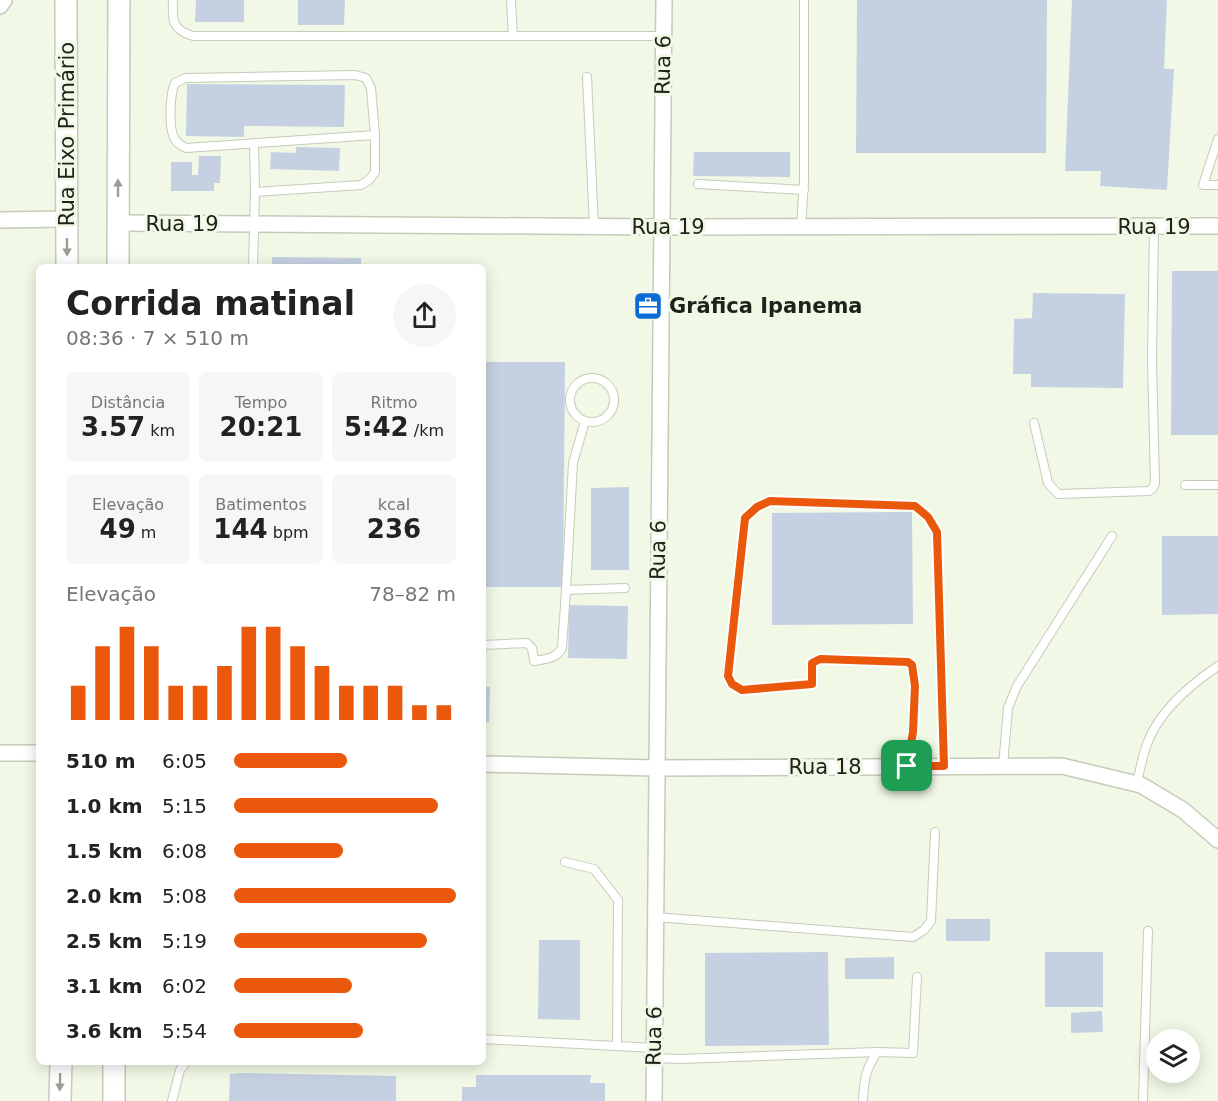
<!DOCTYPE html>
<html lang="pt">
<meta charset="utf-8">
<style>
:root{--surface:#fff;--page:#f6f6f6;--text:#222;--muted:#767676;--accent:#ea580c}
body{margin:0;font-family:"DejaVu Sans",sans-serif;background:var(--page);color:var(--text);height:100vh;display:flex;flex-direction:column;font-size:22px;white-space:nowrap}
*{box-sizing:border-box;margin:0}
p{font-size:20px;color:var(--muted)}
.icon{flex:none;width:33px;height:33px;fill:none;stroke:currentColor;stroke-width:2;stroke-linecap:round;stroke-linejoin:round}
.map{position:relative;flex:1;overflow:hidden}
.panel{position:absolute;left:36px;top:264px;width:450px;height:801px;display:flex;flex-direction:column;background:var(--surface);border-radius:9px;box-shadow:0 3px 15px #0003}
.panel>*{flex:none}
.controls{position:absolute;left:1146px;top:1029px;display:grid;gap:12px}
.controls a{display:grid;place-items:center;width:54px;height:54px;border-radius:50%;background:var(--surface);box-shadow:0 3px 15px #0003;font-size:30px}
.pin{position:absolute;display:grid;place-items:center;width:51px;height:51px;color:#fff;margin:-26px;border-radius:12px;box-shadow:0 3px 9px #0006}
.round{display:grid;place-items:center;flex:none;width:63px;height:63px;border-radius:32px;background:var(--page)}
.headline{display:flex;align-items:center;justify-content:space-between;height:102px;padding:0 30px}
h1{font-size:33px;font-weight:600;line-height:45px}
.stats{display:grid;grid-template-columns:repeat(3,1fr);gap:9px;height:102px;padding:6px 30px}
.stats div{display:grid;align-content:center;border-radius:9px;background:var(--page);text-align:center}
.stats b{font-size:26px;font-weight:600}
.stats small{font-size:16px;font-weight:400}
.stats p{font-size:16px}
.chart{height:168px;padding:12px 30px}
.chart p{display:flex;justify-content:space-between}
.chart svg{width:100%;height:108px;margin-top:6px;stroke:var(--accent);stroke-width:6}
ul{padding:0 30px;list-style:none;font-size:20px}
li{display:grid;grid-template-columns:96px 72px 1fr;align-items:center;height:45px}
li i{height:15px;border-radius:8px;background:var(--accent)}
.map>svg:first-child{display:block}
.building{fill:#c5d1e2}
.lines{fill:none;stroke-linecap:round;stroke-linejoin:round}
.lane-casing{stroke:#c4ccb9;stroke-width:10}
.street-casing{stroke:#c4ccb9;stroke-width:18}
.secondary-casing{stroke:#c4ccb9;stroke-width:24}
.lane{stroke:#fff;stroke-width:8}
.street{stroke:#fff;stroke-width:15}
.secondary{stroke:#fff;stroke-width:21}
.oneway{fill:#9a9c98}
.route-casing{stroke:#fff;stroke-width:12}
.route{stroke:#ea580c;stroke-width:8}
.labels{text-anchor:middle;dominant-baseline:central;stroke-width:6;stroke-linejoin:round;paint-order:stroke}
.street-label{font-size:21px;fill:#1f221b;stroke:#f1f9e6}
.poi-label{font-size:21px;font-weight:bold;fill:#1f221b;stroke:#f1f9e6;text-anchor:start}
</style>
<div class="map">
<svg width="1218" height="1101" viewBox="0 0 1218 1101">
<rect width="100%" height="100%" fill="#f1f9e6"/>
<g class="building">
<polygon points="196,0 244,0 244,22 195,22"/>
<polygon points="298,0 345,0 344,25 298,25"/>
<polygon points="857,0 1047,0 1046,153 856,153"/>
<polygon points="1072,0 1167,0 1164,69 1174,69 1167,190 1100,186 1101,171 1065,171"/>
<polygon points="187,84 345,85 344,127 244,126 244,137 186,136"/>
<polygon points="296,147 340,148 339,171 270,169 271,152 296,153"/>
<polygon points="694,152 790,152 790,177 693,176"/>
<polygon points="199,156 221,156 220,183 214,183 214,191 171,191 171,162 192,162 192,175 198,175"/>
<polygon points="272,257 361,258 361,267 272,267"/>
<polygon points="1172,271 1218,271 1218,435 1171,435"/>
<polygon points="1033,293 1125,294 1123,388 1031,387 1031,374 1013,374 1014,319 1032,318"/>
<polygon points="483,362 565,362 563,587 483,587"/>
<polygon points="629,487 629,570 591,570 591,488"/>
<polygon points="899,512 912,512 913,624 772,625 772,513"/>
<polygon points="1162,536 1218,536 1218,614 1162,615"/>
<polygon points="569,605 628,606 627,659 568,658"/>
<polygon points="483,687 490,687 489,722 483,722"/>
<rect x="946" y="919" width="44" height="22"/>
<polygon points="539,940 580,940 580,1020 538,1019"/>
<polygon points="828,952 829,1045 705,1046 705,953"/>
<rect x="1045" y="952" width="58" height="55"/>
<polygon points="894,957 894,979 845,979 845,958"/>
<polygon points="1102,1011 1103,1032 1071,1033 1071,1013"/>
<polygon points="242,1073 396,1076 396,1101 229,1101 230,1074"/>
<polygon points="476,1075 591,1075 590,1083 605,1083 605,1101 462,1101 462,1087 476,1087"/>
</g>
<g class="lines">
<g class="lane-casing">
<g id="lane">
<path d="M 173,0 C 172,20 172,30 193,36 L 513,36"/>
<polyline points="511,0 513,36 664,36"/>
<polyline points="587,77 594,227"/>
<polyline points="1218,139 1203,185 1218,185"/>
<polyline points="698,184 804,190"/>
<path d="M 255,192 L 361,185 L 369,180 L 375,172 L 375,135 L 371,88 L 366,78 L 355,75 L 186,78 L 175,83 C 170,93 169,124 173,135 C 175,142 180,145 186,148 L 375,135"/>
<polyline points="801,227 804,180 804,0"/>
<polyline points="253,267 255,192 254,143"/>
<circle cx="592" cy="400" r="22"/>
<polyline points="1034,423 1048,483 1058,494 1149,491 1153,488 1155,483 1152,360 1154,227"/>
<polyline points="1185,485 1218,485"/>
<polyline points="566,590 573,463 585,421"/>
<path d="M 483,645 L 527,643 L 532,648 L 534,661 C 546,659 556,659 562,648 L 566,590 L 625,588"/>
<polyline points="1003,766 1008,708 1017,686 1112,536"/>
<polyline points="907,767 913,732 915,686 913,665 908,662 820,659 812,663 812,684 742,690 732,684 727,676 745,517 757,507 770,501 915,506 928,517 937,532 944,766"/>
<path d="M 1136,785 C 1140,772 1142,757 1147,744 C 1159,711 1190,685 1218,666"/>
<polyline points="565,862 594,869 618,900 617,1046"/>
<polyline points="655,917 913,937 924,930 931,921 935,832"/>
<polyline points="483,1039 654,1048"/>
<polyline points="654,1058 680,1059 877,1052 913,1053 917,977"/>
<polyline points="172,1101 180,1070 186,1062"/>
<path d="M 863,1101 C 864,1080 865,1071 877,1052"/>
<polyline points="1143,1101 1148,931"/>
</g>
</g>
<g class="street-casing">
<g id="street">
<polyline points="0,6 4,0"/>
<polyline points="0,220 66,219"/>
<polyline points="118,223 661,227 1218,226"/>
<polyline points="0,753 39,753"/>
<polyline points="483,764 656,768 1062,766 1141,785 1183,810 1218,840"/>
<polyline points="654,1101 664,0"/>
</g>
</g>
<g class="secondary-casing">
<g id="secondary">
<polyline points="66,0 67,267"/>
<polyline points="118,267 119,0"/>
<polyline points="60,1101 61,1062"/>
<polyline points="114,1101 114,1062"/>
</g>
</g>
<use href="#lane" class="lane"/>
<use href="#street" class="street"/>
<use href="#secondary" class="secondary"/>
</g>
<defs><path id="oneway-solid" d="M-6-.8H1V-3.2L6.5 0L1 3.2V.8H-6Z" transform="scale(1.5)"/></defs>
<g class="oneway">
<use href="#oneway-solid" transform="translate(118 188) rotate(-90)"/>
<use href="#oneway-solid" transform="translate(67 247) rotate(89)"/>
<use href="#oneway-solid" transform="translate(60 1082) rotate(91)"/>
</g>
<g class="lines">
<g class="route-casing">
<polygon id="route" points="770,501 915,506 928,517 937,532 944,766 907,766 913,732 915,686 912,665 908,662 820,659 812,663 812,684 742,690 732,684 728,676 745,518 757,507"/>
</g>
<use href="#route" class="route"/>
</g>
<defs>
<g id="office-square" transform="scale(1.5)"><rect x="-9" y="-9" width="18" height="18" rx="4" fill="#0a6bd4" stroke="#f1f9e6"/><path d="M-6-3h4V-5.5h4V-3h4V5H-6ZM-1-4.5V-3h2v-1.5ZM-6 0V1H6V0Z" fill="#fff"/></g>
</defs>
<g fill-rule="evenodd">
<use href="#office-square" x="648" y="306"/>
</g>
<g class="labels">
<g class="street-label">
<text transform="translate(663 65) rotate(-89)">Rua 6</text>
<text transform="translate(67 134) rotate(-90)">Rua Eixo Primário</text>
<text x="182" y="224">Rua 19</text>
<text x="668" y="227">Rua 19</text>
<text x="1154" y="227">Rua 19</text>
<text transform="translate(658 550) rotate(-89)">Rua 6</text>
<text x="825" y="767">Rua 18</text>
<text transform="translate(654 1036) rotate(-89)">Rua 6</text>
</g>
<g class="poi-label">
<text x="669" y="306">Gráfica Ipanema</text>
</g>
</g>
</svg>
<div class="controls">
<a><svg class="icon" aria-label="layers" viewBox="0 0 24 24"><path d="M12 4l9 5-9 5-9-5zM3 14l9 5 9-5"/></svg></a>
</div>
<div class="pin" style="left:907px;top:766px;background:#1e9e55"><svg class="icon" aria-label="arrive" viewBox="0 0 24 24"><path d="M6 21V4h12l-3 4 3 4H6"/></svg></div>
<section class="panel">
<div class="headline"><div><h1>Corrida matinal</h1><p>08:36 · 7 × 510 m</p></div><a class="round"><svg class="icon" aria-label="share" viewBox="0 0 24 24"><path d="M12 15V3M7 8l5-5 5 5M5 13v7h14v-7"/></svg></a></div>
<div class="stats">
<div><p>Distância</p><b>3.57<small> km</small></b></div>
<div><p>Tempo</p><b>20:21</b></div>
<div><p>Ritmo</p><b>5:42<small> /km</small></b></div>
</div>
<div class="stats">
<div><p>Elevação</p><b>49<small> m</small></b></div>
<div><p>Batimentos</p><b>144<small> bpm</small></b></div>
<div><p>kcal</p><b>236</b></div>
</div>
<div class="chart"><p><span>Elevação</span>78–82 m</p>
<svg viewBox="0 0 160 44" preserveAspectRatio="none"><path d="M5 44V30M15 44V14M25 44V6M35 44V14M45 44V30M55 44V30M65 44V22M75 44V6M85 44V6M95 44V14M105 44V22M115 44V30M125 44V30M135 44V30M145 44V38M155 44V38"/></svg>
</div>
<ul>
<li><b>510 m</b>6:05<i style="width:51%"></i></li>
<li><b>1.0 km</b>5:15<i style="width:92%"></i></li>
<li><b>1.5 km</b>6:08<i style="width:49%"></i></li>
<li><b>2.0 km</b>5:08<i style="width:100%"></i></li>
<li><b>2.5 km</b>5:19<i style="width:87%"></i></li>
<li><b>3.1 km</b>6:02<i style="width:53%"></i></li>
<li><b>3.6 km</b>5:54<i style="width:58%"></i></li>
</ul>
</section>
</div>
